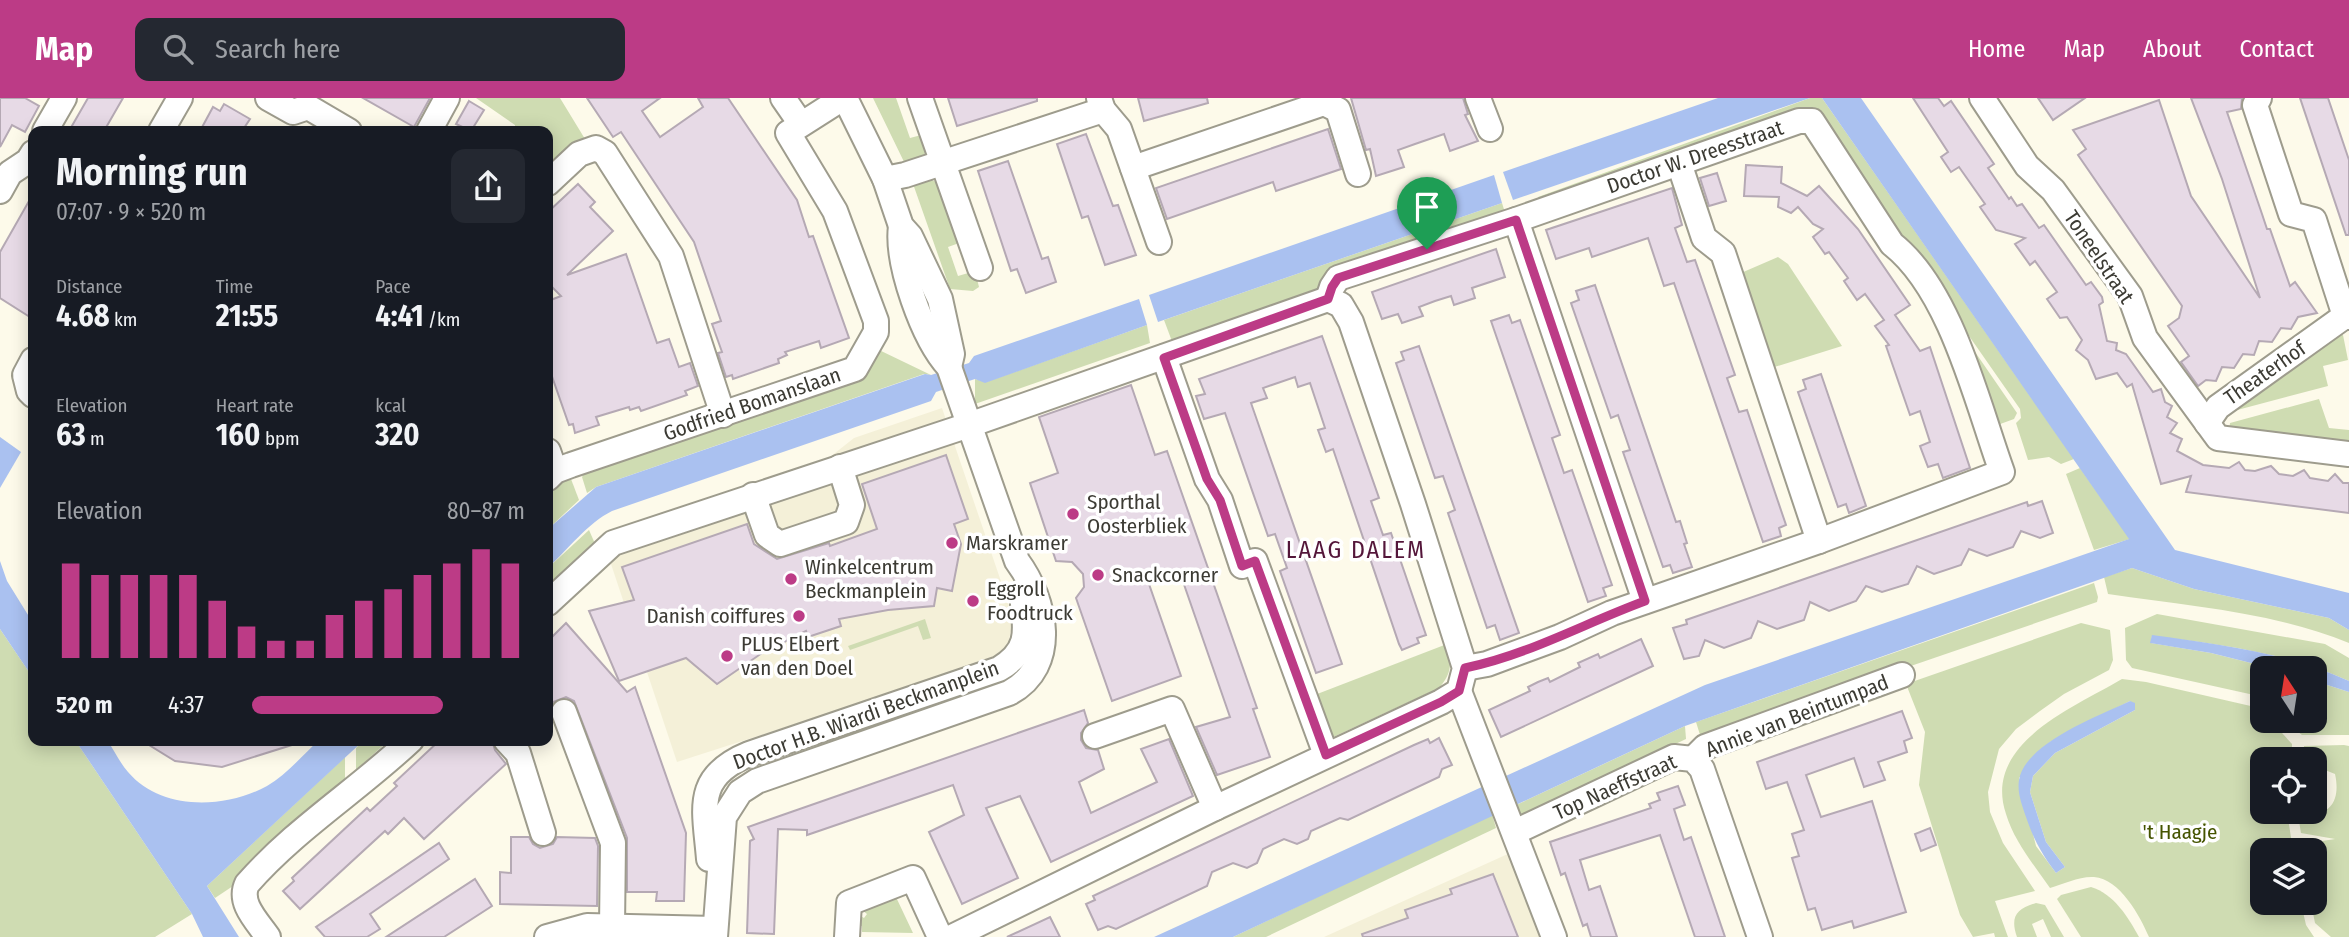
<!DOCTYPE html>
<meta charset="utf-8">
<style>
:root{--surface:#171b24;--page:#242831;--text:#f1f3f6;--muted:#9ea1a6;--accent:#bc3b86}
body{margin:0;font-family:"Fira Sans Condensed",sans-serif;background:var(--page);color:var(--text);height:100vh;display:flex;flex-direction:column;font-size:26px;white-space:nowrap}
*{box-sizing:border-box;margin:0}
p{font-size:23px;color:var(--muted)}
.icon{flex:none;width:38px;height:38px;fill:none;stroke:currentColor;stroke-width:2;stroke-linecap:round;stroke-linejoin:round}
.map{position:relative;flex:1;overflow:hidden}
.drawer{position:absolute;left:28px;top:28px;width:525px;height:620px;display:flex;flex-direction:column;background:var(--surface);border-radius:14px;box-shadow:0 4px 18px #0003}
.drawer>*{flex:none}
.needle{width:46px;rotate:348deg}
.buttons{position:absolute;left:2250px;top:558px;display:grid;gap:14px}
.buttons a{display:grid;place-items:center;width:77px;height:77px;border-radius:14px;background:var(--surface);box-shadow:0 4px 18px #0003;font-size:35px}
.pin{position:absolute;display:grid;place-items:center;width:60px;height:60px;color:#fff;margin:-72px -30px;border-radius:50% 50% 50% 0;rotate:-45deg;box-shadow:0 0 7px #0007}
.pin .icon{rotate:45deg}
.round{display:grid;place-items:center;flex:none;width:74px;height:74px;border-radius:14px;background:var(--page)}
.headline{display:flex;align-items:center;justify-content:space-between;height:119px;padding:0 28px}
h1{font-size:38px;font-weight:700;line-height:52px}
.stats{display:grid;grid-template-columns:repeat(3,1fr);gap:10px;height:119px;padding:7px 28px}
.stats div{display:grid;align-content:center}
.stats b{font-size:30px;font-weight:700}
.stats small{font-size:19px;font-weight:400}
.stats p{font-size:19px}
.chart{height:196px;padding:14px 28px}
.chart p{display:flex;justify-content:space-between}
.chart svg{width:100%;height:126px;margin-top:7px;stroke:var(--accent);stroke-width:6}
ul{padding:0 28px;list-style:none;font-size:23px}
li{display:grid;grid-template-columns:112px 84px 1fr;align-items:center;height:52px}
li i{height:18px;border-radius:9px;background:var(--accent)}
header{display:flex;align-items:center;gap:42px;box-sizing:border-box;height:98px;padding:0 35px;background:var(--accent);color:#fff}
header strong{font-size:33px}
nav{display:flex;gap:38px;margin-inline-start:auto;font-size:24px}
.search{width:490px;height:63px;background:var(--page);display:flex;align-items:center;gap:18px;box-sizing:border-box;padding:0 24px;border-radius:14px;color:var(--muted);font-size:26px}
.map>svg:first-child{display:block}
.built{fill:#f4f0d8}
.green{fill:#cfdcb2;fill-rule:evenodd}
.water{fill:#aac1f0}
.building{fill:#e7dae6;stroke:#b5a9b4;stroke-width:2}
.lines{fill:none;stroke-linecap:round;stroke-linejoin:round}
.minor-casing{stroke:#9e9c8d;stroke-width:28}
.minor{stroke:#fff;stroke-width:24}
.route-casing{stroke:#fff;stroke-width:14}
.route{stroke:#bc3b86;stroke-width:9}
.poi-dot{fill:#bc3b86;stroke:#fff;stroke-width:2.5}
.labels{text-anchor:middle;dominant-baseline:central;stroke-width:7;stroke-linejoin:round;paint-order:stroke}
.street-label{font-size:21px;fill:#3c3b34;stroke:#fff}
.poi-label{font-size:21px;fill:#3c3b34;stroke:#fff;text-anchor:start}
.park-label{font-size:21px;fill:#455400;stroke:#fff}
.quarter-label{font-size:24px;letter-spacing:2px;fill:#54163a;stroke:#fff}
</style>
<header>
<strong>Map</strong>
<div class="search"><svg class="icon" aria-label="search" viewBox="0 0 24 24"><circle cx="10" cy="10" r="6"/><path d="M15 15l6 6"/></svg>Search here</div>
<nav><a>Home</a><a>Map</a><a>About</a><a>Contact</a></nav>
</header>
<div class="map">
<svg width="2349" height="839" viewBox="0 0 2349 839">
<rect width="100%" height="100%" fill="#fdfaea"/>
<g class="built">
<polygon points="942,310 1008,504 1012,529 1007,549 991,562 969,570 677,664 602,439 608,434 830,359 854,340"/>
<polygon points="1510,755 1541,839 1324,839"/>
</g>
<g class="green">
<polygon points="476,0 560,0 585,41 548,74 548,33 515,33 515,27"/>
<polygon points="873,0 896,0 910,40 925,36 929,49 919,65 907,70"/>
<polygon points="1810,0 1822,0 2074,361 2061,366 2049,359 2028,362 2016,325 2021,320 2020,311 1960,225 1956,212 1950,210 1813,11 1800,11 1540,104 1538,99"/>
<polygon points="925,79 943,87 962,144 948,149 958,178 975,173 979,189 973,193 950,191 912,83"/>
<polygon points="1502,105 1506,118 1318,193 1173,246 1164,222"/>
<polygon points="1778,159 1788,166 1842,248 1768,271 1741,175"/>
<polygon points="1147,227 1150,245 975,306 975,281 986,284"/>
<polygon points="1962,235 2017,315 2014,321 1992,329"/>
<polygon points="2337,235 2343,237 2348,262 2323,268 2328,288 2226,315"/>
<polygon points="877,251 931,277 924,276 596,389 587,395 582,379 585,374"/>
<polygon points="2319,301 2329,330 2349,332 2349,348 2229,334 2230,325"/>
<polygon points="2080,370 2130,441 2094,452 2066,376"/>
<polygon points="565,381 571,381 579,402 548,431 548,391"/>
<polygon points="589,432 596,448 548,496 548,470"/>
<path d="M 2132,470 L 2194,491 L 2329,520 L 2349,532 L 2349,545 C 2273,514 2189,508 2108,496 L 2104,479 Z"/>
<polygon points="2094,485 2098,499 2097,504 1701,640 1696,624"/>
<path d="M 2157,516 L 2325,546 L 2349,560 L 2349,583 C 2288,555 2218,546 2152,538 L 2151,545 L 2211,555 L 2271,570 L 2263,570 L 2263,602 L 2254,597 L 2132,570 L 2126,562 L 2125,530 Z"/>
<polygon points="925,521 931,540 923,542 918,528 850,552 848,548"/>
<polygon points="2081,525 2110,532 2113,562 2109,572 2064,596 2040,613 2016,631 1999,651 1988,694 1990,714 2003,745 2035,793 1995,803 2008,839 1995,839 1994,835 1973,839 1960,817 1919,687 1925,634 1906,586"/>
<polygon points="0,531 33,580 33,642 75,642 192,816 155,839 0,839"/>
<path d="M 1447,546 C 1452,565 1452,575 1439,590 L 1329,641 L 1312,598 Z"/>
<path d="M 2122,581 L 2146,584 L 2255,609 L 2263,615 L 2263,623 L 2271,623 L 2292,646 L 2292,661 L 2263,662 L 2263,714 L 2287,714 L 2293,752 L 2263,752 L 2263,805 L 2301,805 L 2306,827 L 2314,839 L 2149,839 C 2140,818 2120,781 2094,779 C 2080,778 2063,786 2050,790 C 2034,767 2014,743 2006,716 C 1982,645 2075,609 2122,581 ZM 2130,603 L 2135,612 L 2055,655 L 2033,678 L 2030,694 L 2046,744 L 2065,769 L 2056,775 L 2036,748 L 2019,680 L 2050,644 Z"/>
<polygon points="2315,583 2349,594 2349,637 2302,637 2284,623 2315,623"/>
<polygon points="1685,628 1686,641 1520,720 1514,708"/>
<polygon points="364,642 389,642 356,672 356,650"/>
<path d="M 2344,647 L 2349,648 L 2349,839 L 2331,839 L 2315,825 L 2311,805 L 2315,805 L 2315,752 L 2304,752 L 2303,746 L 2335,741 L 2301,735 L 2298,717 L 2300,715 C 2330,720 2341,703 2335,676 L 2315,668 L 2315,662 L 2304,661 L 2304,648 Z"/>
<polygon points="345,659 345,681 342,686 233,788 215,800 207,788"/>
<polygon points="1492,716 1496,730 1266,839 1233,839"/>
<path d="M 2091,789 C 2114,796 2128,819 2139,839 L 2081,839 L 2057,801 L 2061,797 Z"/>
<polygon points="895,797 913,835 862,834 862,828 855,828 859,817 864,820 867,816 862,812"/>
<path d="M 2036,805 L 2045,807 L 2064,839 L 2051,839 L 2043,821 L 2032,826 L 2037,839 L 2017,839 C 2010,819 2016,811 2036,805 Z"/>
</g>
<g class="water">
<polygon points="1718,0 1810,0 1513,102 1503,74"/>
<polygon points="1822,0 1861,0 2175,452 2349,495 2349,532 2329,520 2194,491 2132,470 1685,628 1233,839 1154,839 1705,587 2129,441"/>
<polygon points="1494,77 1502,105 1158,224 1149,197"/>
<path d="M 1139,201 L 1147,227 L 985,285 L 975,281 L 936,294 L 931,303 L 612,413 C 588,425 568,451 548,470 L 548,431 L 596,389 L 925,276 L 931,277 L 969,265 L 974,258 Z"/>
<polygon points="0,339 21,354 0,390"/>
<polygon points="0,463 7,483 33,525 33,580 0,531"/>
<path d="M 2152,537 C 2218,546 2288,555 2349,583 L 2349,594 L 2315,583 L 2315,570 L 2271,570 L 2211,555 L 2150,545 Z"/>
<path d="M 2130,603 L 2135,605 L 2135,612 L 2055,655 L 2033,678 L 2030,694 L 2046,744 L 2065,769 L 2056,775 C 2041,755 2034,742 2026,719 C 2022,707 2017,695 2019,682 C 2025,645 2099,618 2130,603 Z"/>
<path d="M 75,642 L 107,642 C 114,652 120,665 128,674 C 161,713 225,711 267,688 C 286,677 303,657 319,642 L 364,642 L 207,788 L 239,839 L 203,839 L 192,816 Z"/>
</g>
<g class="building">
<polygon points="0,0 25,0 39,8 25,34 12,27 0,49"/>
<polygon points="88,0 123,0 104,33 69,33"/>
<polygon points="363,0 430,0 414,29"/>
<polygon points="587,0 660,0 642,13 660,39 703,9 698,0 728,0 797,102 809,139 813,138 849,240 821,250 819,243 785,254 787,257 778,261 779,265 733,281 732,277 726,279 718,255 722,254 712,226 721,223 694,144 621,34 613,39"/>
<polygon points="948,0 1037,0 1037,3 957,28"/>
<polygon points="1138,0 1207,0 1208,5 1144,23"/>
<polygon points="1351,0 1463,0 1468,16 1465,17 1478,43 1450,53 1444,36 1415,46 1398,52 1404,69 1376,78 1370,51 1366,52"/>
<polygon points="1913,0 1938,0 1944,8 1951,3 1994,66 1988,70 2009,101 2011,99 2017,108 2022,106 2039,130 2044,127 2086,187 2091,184 2102,199 2103,204 2099,207 2107,243 2117,245 2116,252 2126,256 2153,294 2161,291 2165,304 2172,308 2167,319 2177,325 2170,335 2182,341 2177,353 2203,367 2229,370 2239,364 2245,372 2255,373 2271,368 2279,376 2293,378 2304,372 2310,380 2328,383 2335,376 2343,385 2349,385 2349,415 2186,394 2191,378 2161,386 2132,286 2127,289 2117,275 2096,281 2088,262 2076,252 2082,242 2067,219 2060,220 2047,201 2057,194 2035,163 2030,167 2015,146 2025,140 1996,132 1980,109 1985,106 1959,69 1951,74 1941,59 1948,54"/>
<polygon points="2038,0 2085,0 2053,22"/>
<polygon points="2191,0 2242,0 2241,11 2227,14 2262,116 2267,131 2270,131 2290,188 2295,184 2317,215 2298,219 2291,231 2281,230 2272,244 2259,243 2254,257 2243,256 2234,270 2222,269 2216,283 2206,282 2198,288 2181,264 2189,258 2168,228 2179,220 2182,208 2078,57 2086,51 2073,32 2159,2 2191,98 2260,200 2222,81"/>
<polygon points="2300,0 2328,0 2349,62 2349,137 2346,137"/>
<polygon points="469,3 484,12 471,33 456,26"/>
<polygon points="224,6 250,21 242,33 200,33 213,9 220,13"/>
<polygon points="1328,31 1341,71 1276,93 1273,84 1167,121 1156,90"/>
<polygon points="1086,36 1113,108 1118,107 1136,157 1105,167 1088,118 1082,120 1057,46"/>
<polygon points="1008,63 1042,161 1048,159 1056,184 1026,195 1017,171 1011,173 978,73"/>
<polygon points="1746,67 1782,69 1781,85 1807,98 1819,88 1858,131 1910,207 1895,217 1920,253 1930,249 1970,370 1943,380 1938,366 1928,369 1920,348 1930,344 1920,313 1910,317 1886,248 1889,247 1875,228 1884,222 1865,196 1857,202 1844,183 1848,180 1829,154 1825,156 1813,139 1823,131 1813,126 1798,109 1791,115 1778,109 1779,99 1744,98"/>
<polygon points="1717,75 1726,103 1709,108 1700,80"/>
<polygon points="578,86 595,104 590,109 613,133 567,177 626,156 657,245 669,241 679,269 690,265 698,288 685,293 687,297 641,313 639,309 630,312 629,309 596,319 599,327 575,335 573,326 569,327 548,267 548,203 561,198 553,190 548,195 548,114"/>
<polygon points="1672,90 1682,127 1675,130 1687,164 1695,162 1735,277 1727,280 1739,314 1747,312 1786,427 1779,430 1781,438 1763,444 1674,185 1664,188 1648,140 1592,159 1589,150 1556,161 1546,132"/>
<polygon points="33,96 33,221 0,200 0,154"/>
<polygon points="1496,151 1505,179 1472,190 1475,200 1454,207 1451,198 1435,203 1419,209 1423,218 1402,225 1398,216 1382,221 1372,194"/>
<polygon points="1595,187 1676,424 1680,423 1687,445 1684,446 1692,469 1673,475 1670,467 1663,469 1623,354 1630,352 1618,317 1611,320 1571,205 1579,202 1576,193"/>
<polygon points="1509,217 1512,225 1520,222 1560,337 1552,340 1564,375 1572,372 1612,487 1603,490 1606,498 1588,504 1491,223"/>
<polygon points="1322,238 1379,400 1371,403 1383,437 1391,435 1426,537 1417,540 1419,545 1402,552 1399,546 1333,351 1326,354 1318,332 1325,330 1310,285 1298,289 1295,279 1263,290 1267,300 1251,305 1342,566 1316,575 1280,473 1287,470 1275,436 1268,438 1225,315 1204,321 1196,298 1205,296 1199,281"/>
<polygon points="1419,248 1519,535 1500,542 1495,527 1487,530 1448,415 1455,412 1443,378 1435,380 1396,265 1404,262 1401,254"/>
<polygon points="1821,276 1866,408 1849,415 1846,406 1838,409 1798,294 1806,291 1803,282"/>
<polygon points="1131,287 1155,357 1167,353 1257,610 1253,611 1270,659 1217,677 1196,629 1230,619 1180,475 1149,486 1181,578 1112,603 1076,500 1084,489 1083,476 1072,464 1056,463 1030,385 1058,375 1039,319"/>
<polygon points="946,357 968,421 954,426 961,446 952,493 937,490 934,508 888,512 839,521 841,528 808,539 806,533 762,555 717,586 686,560 619,583 589,513 634,502 622,469 747,426 754,446 777,461 829,445 830,448 877,431 862,386"/>
<polygon points="2042,403 2053,435 2040,440 2021,433 2013,449 1987,458 1969,451 1961,467 1934,476 1917,468 1908,486 1882,494 1866,488 1856,503 1829,513 1810,504 1804,522 1777,531 1758,523 1751,540 1724,550 1705,542 1699,558 1684,561 1673,530 1687,526 1686,522 2027,404 2028,408"/>
<polygon points="566,525 627,594 635,589 686,735 684,803 656,803 657,794 627,794 627,740 574,603 566,599 553,604 549,612 552,624 548,628 548,543"/>
<polygon points="1641,541 1653,568 1501,639 1489,612 1530,593 1528,589 1538,584 1548,580 1550,584 1580,569 1578,565 1598,556 1600,560"/>
<polygon points="1084,612 1088,625 1081,635 1081,642 1086,650 1098,652 1104,671 1079,684 1091,715 1157,684 1141,651 1169,641 1193,698 1051,764 1020,698 986,710 1018,780 962,806 929,734 964,717 953,687 807,737 807,732 778,731 774,836 747,835 750,743 754,741 748,729"/>
<polygon points="1902,613 1912,640 1904,643 1907,654 1878,664 1885,682 1864,689 1854,660 1806,677 1821,719 1872,703 1906,814 1854,830 1852,823 1822,832 1815,810 1808,812 1792,760 1799,758 1792,736 1804,732 1787,684 1766,691 1757,664"/>
<polygon points="1439,640 1452,667 1442,671 1439,679 1348,722 1340,720 1311,733 1308,741 1297,746 1284,741 1263,751 1257,765 1247,770 1233,765 1212,774 1207,788 1116,831 1108,828 1098,832 1086,806 1095,802 1093,798 1414,647 1428,641 1430,645"/>
<polygon points="141,642 294,642 295,646 222,669 175,663"/>
<polygon points="440,642 492,642 495,652 506,666 424,741 404,720 388,736 385,733 300,811 283,793 294,783 292,780 367,710 370,713 397,688 394,685"/>
<polygon points="1678,688 1685,707 1674,711 1684,742 1691,739 1725,839 1695,839 1660,737 1580,762 1589,792 1600,788 1617,839 1591,839 1587,826 1583,828 1565,775 1561,777 1550,744 1651,710 1649,706 1660,702 1657,695"/>
<polygon points="1930,730 1936,747 1921,753 1915,736"/>
<polygon points="511,739 529,739 533,746 540,750 553,746 557,739 595,740 598,748 597,808 500,806 500,774 511,775"/>
<polygon points="439,745 449,761 370,816 380,831 367,839 325,839 316,829"/>
<polygon points="1493,776 1518,839 1363,839 1362,836 1408,820 1405,812 1452,796 1450,791"/>
<polygon points="475,781 492,808 444,839 386,839"/>
<polygon points="1050,819 1060,839 1007,839"/>
</g>
<g class="lines">
<g class="minor-casing">
<g id="minor">
<polyline points="268,0 293,14 308,9 349,33"/>
<polyline points="783,0 801,26"/>
<polyline points="845,0 885,81 901,128 910,138 940,201 952,256 949,269"/>
<polyline points="920,0 980,170"/>
<polyline points="1099,0 1103,12 1119,31 1159,144"/>
<polyline points="1478,0 1490,31"/>
<polyline points="1982,0 2027,68 2053,92 2130,198 2145,240 2218,340 2349,356"/>
<polyline points="2259,0 2255,7 2291,116 2314,122 2345,218"/>
<polyline points="45,33 64,0"/>
<polyline points="161,33 180,0"/>
<polyline points="429,33 447,0"/>
<polyline points="1679,65 1704,140 1723,155 1819,443"/>
<polyline points="1133,70 1324,5 1338,12 1358,76"/>
<polyline points="885,81 905,77 1103,12"/>
<polyline points="548,85 579,56 596,50 605,55 671,158 723,317"/>
<polyline points="0,93 10,75 28,63 33,55"/>
<polyline points="1516,122 1645,503"/>
<path d="M 1328,201 L 1332,189 L 1338,180 L 1516,122 L 1799,23 L 1812,23 L 1892,146 C 1951,192 1977,305 2002,374 L 1819,443 L 1612,515 L 1560,539 L 1487,566 L 1465,570"/>
<polyline points="1164,259 1207,381 1220,402 1242,468 1255,463 1326,657"/>
<polyline points="33,262 25,277 29,293 33,297"/>
<polyline points="2207,325 2218,309 2345,218 2349,219"/>
<polyline points="548,353 555,373"/>
<polyline points="548,380 555,373 571,367 855,271 876,234 876,223 835,113 788,35 843,0"/>
<polyline points="753,397 767,437 780,446 846,424 852,407 840,369"/>
<polyline points="548,505 613,445 969,327 1328,201 1341,207 1351,224 1413,406 1465,570 1459,593 1441,604 1215,710 952,839"/>
<polyline points="1459,593 1554,839"/>
<polyline points="564,614 613,745 612,829"/>
<polyline points="1095,638 1172,611 1215,710"/>
<polyline points="506,642 518,655 543,735"/>
<polyline points="1693,661 1705,649 1902,577"/>
<polyline points="1515,734 1674,659 1693,661 1702,671 1760,839"/>
<path d="M 709,761 C 705,711 693,679 749,656 L 999,571 C 1028,554 1027,535 1023,506"/>
<path d="M 268,839 C 257,823 238,805 247,786 C 295,731 358,692 411,642"/>
<polyline points="547,839 587,828 715,831"/>
<path d="M 715,839 L 724,719 L 740,694 L 757,683 L 1009,595 C 1060,568 1046,502 1017,463 L 949,269 C 923,241 896,165 901,128"/>
<polyline points="847,839 849,805 913,780 940,839"/>
</g>
</g>
<use href="#minor" class="minor"/>
</g>
<g class="lines">
<g class="route-casing">
<path id="route" d="M 1516,122 L 1645,503 C 1585,525 1528,557 1465,570 L 1459,593 L 1441,604 L 1326,657 L 1255,463 L 1242,468 L 1220,402 L 1207,381 L 1164,260 L 1328,201 L 1332,189 L 1338,180 Z"/>
</g>
<use href="#route" class="route"/>
</g>
<g class="poi-dot">
<circle cx="1073" cy="416" r="7"/>
<circle cx="952" cy="445" r="7"/>
<circle cx="1098" cy="477" r="7"/>
<circle cx="791" cy="481" r="7"/>
<circle cx="973" cy="503" r="7"/>
<circle cx="799" cy="518" r="7"/>
<circle cx="727" cy="558" r="7"/>
</g>
<g class="labels">
<g class="street-label">
<text transform="translate(1695 59) rotate(-19)">Doctor W. Dreesstraat</text>
<text transform="translate(2099 159) rotate(56)">Toneelstraat</text>
<text transform="translate(2265 275) rotate(-35)">Theaterhof</text>
<text transform="translate(752 306) rotate(-19)">Godfried Bomanslaan</text>
<text transform="translate(866 617) rotate(-20)">Doctor H.B. Wiardi Beckmanplein</text>
<text transform="translate(1797 618) rotate(-21)">Annie van Beintumpad</text>
<text transform="translate(1615 689) rotate(-24)">Top Naeffstraat</text>
</g>
<g class="poi-label">
<text x="1087" y="404">Sporthal<tspan x="1087" dy="24">Oosterbliek</tspan></text>
<text x="966" y="445">Marskramer</text>
<text x="805" y="469">Winkelcentrum<tspan x="805" dy="24">Beckmanplein</tspan></text>
<text x="1112" y="477">Snackcorner</text>
<text x="987" y="491">Eggroll<tspan x="987" dy="24">Foodtruck</tspan></text>
<text x="785" y="518" text-anchor="end">Danish coiffures</text>
<text x="741" y="546">PLUS Elbert<tspan x="741" dy="24">van den Doel</tspan></text>
</g>
<g class="park-label">
<text x="2180" y="734">'t Haagje</text>
</g>
<g class="quarter-label">
<text x="1356" y="452">LAAG DALEM</text>
</g>
</g>
</svg>
<div class="buttons">
<a><svg class="needle" viewBox="-14 -14 28 28"><path d="M0-13l5 13h-10z" fill="#e53935"/><path d="M0 13l5-13h-10z" fill="#9ea1a6"/></svg></a>
<a><svg class="icon" aria-label="locate" viewBox="0 0 24 24"><circle cx="12" cy="12" r="6"/><path d="M12 2v4M12 18v4M2 12h4M18 12h4"/></svg></a>
<a><svg class="icon" aria-label="layers" viewBox="0 0 24 24"><path d="M12 4l9 5-9 5-9-5zM3 14l9 5 9-5"/></svg></a>
</div>
<div class="pin" style="left:1427px;top:151px;background:#1e9e55"><svg class="icon" aria-label="arrive" viewBox="0 0 24 24"><path d="M6 21V4h12l-3 4 3 4H6"/></svg></div>
<section class="drawer">
<div class="headline"><div><h1>Morning run</h1><p>07:07 · 9 × 520 m</p></div><a class="round"><svg class="icon" aria-label="share" viewBox="0 0 24 24"><path d="M12 15V3M7 8l5-5 5 5M5 13v7h14v-7"/></svg></a></div>
<div class="stats">
<div><p>Distance</p><b>4.68<small> km</small></b></div>
<div><p>Time</p><b>21:55</b></div>
<div><p>Pace</p><b>4:41<small> /km</small></b></div>
</div>
<div class="stats">
<div><p>Elevation</p><b>63<small> m</small></b></div>
<div><p>Heart rate</p><b>160<small> bpm</small></b></div>
<div><p>kcal</p><b>320</b></div>
</div>
<div class="chart"><p><span>Elevation</span>80–87 m</p>
<svg viewBox="0 0 160 44" preserveAspectRatio="none"><path d="M5 44V11M15 44V15M25 44V15M35 44V15M45 44V15M55 44V24M65 44V33M75 44V38M85 44V38M95 44V29M105 44V24M115 44V20M125 44V15M135 44V11M145 44V6M155 44V11"/></svg>
</div>
<ul>
<li><b>520 m</b>4:37<i style="width:70%"></i></li>
</ul>
</section>
</div>
